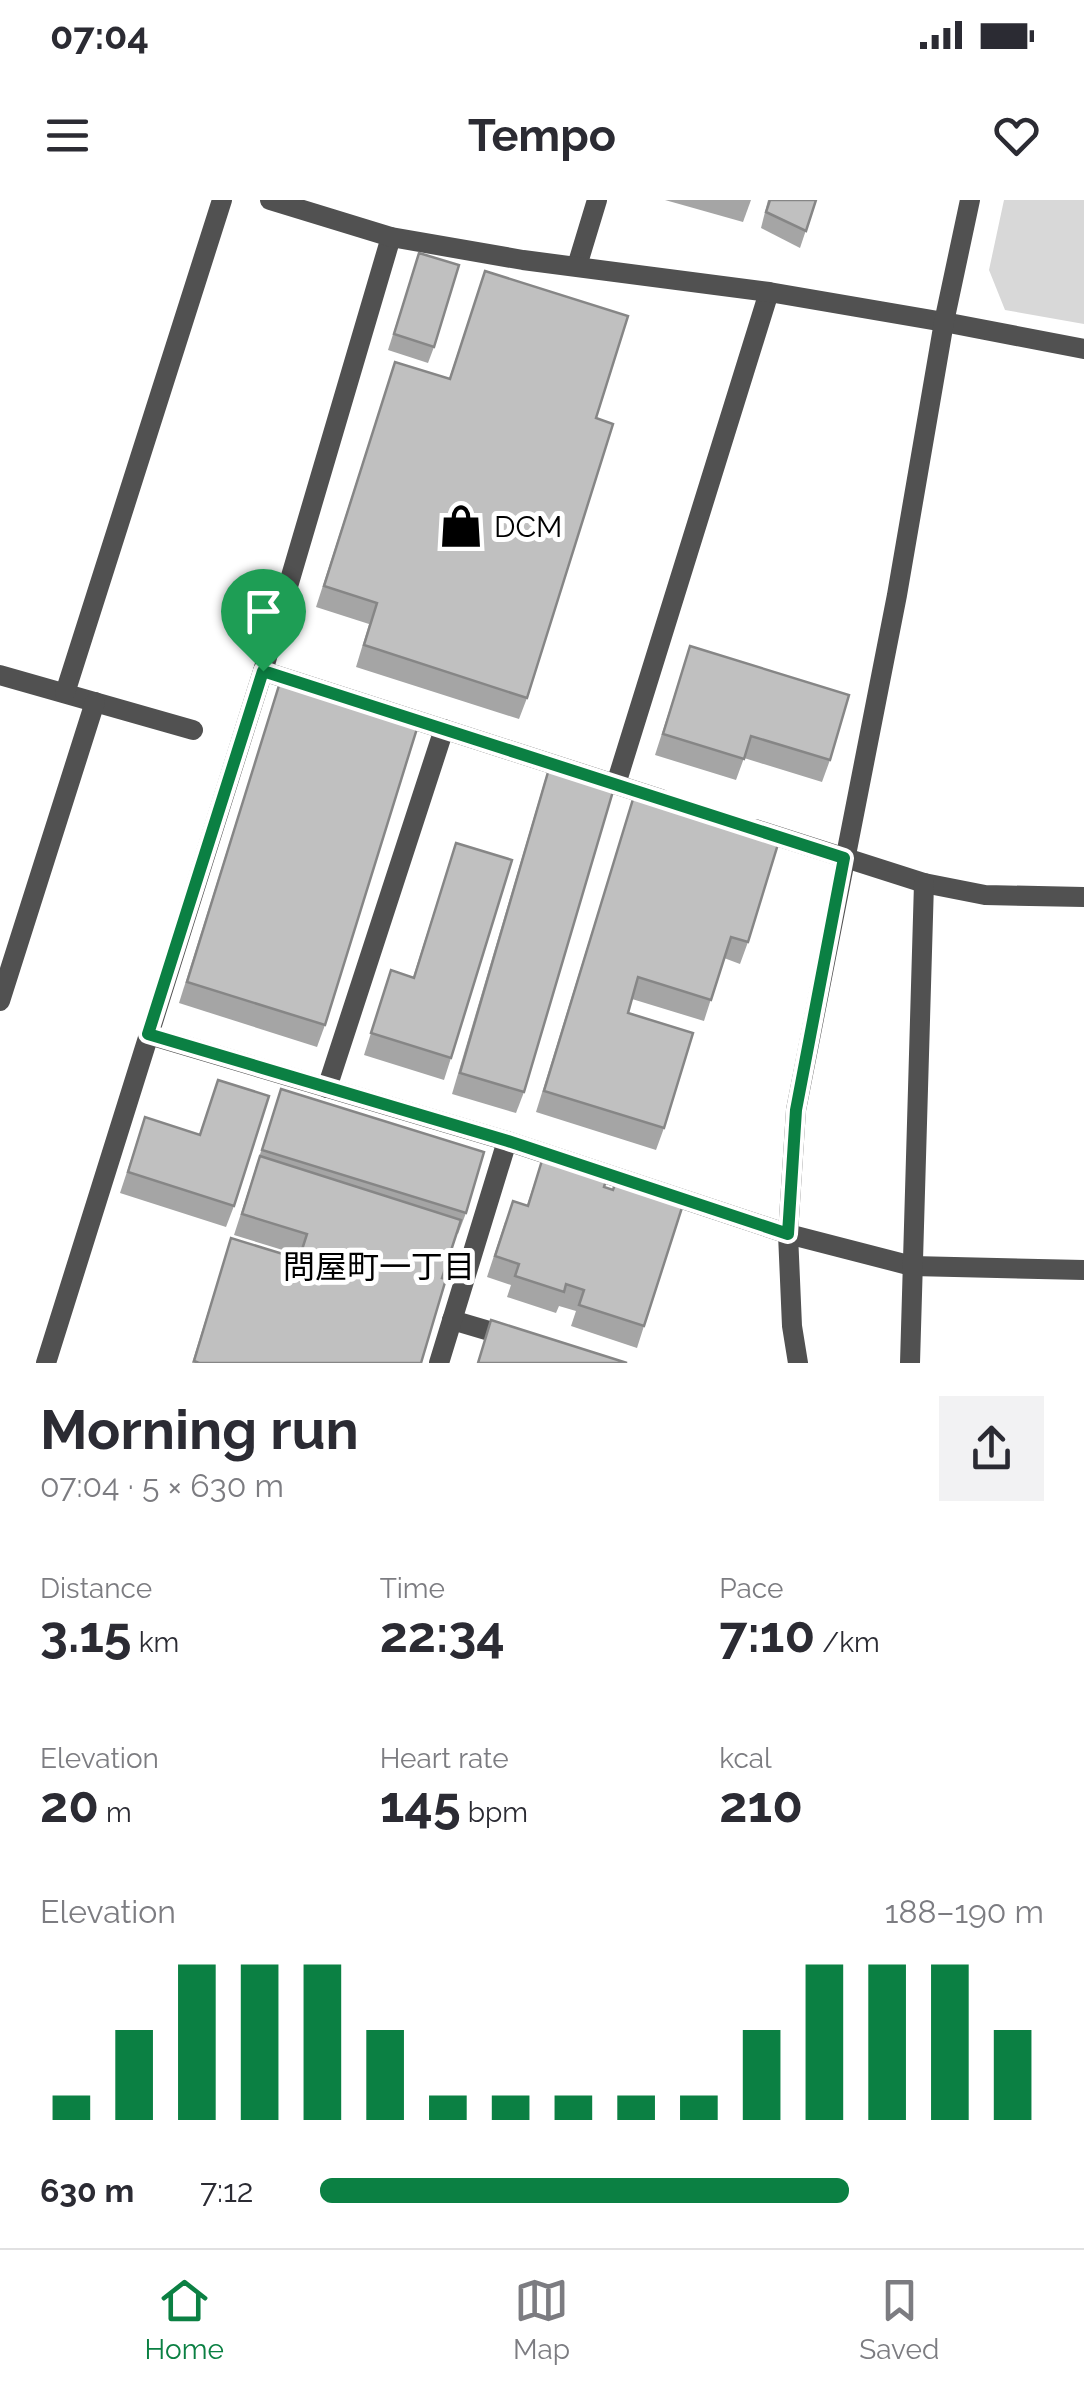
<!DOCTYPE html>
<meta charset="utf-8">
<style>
:root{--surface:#fff;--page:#f2f2f3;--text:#2b2b33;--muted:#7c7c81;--line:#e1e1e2;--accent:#0b8043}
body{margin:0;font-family:Raleway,"Noto Sans JP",sans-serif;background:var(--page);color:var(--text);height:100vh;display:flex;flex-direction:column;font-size:38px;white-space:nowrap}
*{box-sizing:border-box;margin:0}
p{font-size:32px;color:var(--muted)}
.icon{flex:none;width:55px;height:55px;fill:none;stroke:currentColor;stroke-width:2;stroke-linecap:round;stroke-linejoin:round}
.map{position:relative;height:1163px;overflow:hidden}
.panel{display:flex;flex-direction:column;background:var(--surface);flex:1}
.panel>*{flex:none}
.pin{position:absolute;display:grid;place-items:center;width:85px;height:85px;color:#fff;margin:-102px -42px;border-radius:50% 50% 50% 0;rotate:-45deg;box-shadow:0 0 10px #0007}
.pin .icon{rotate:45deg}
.round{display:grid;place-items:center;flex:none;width:105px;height:105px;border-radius:0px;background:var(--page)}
.headline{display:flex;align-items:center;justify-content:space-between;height:170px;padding:0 40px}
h1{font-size:55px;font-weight:700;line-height:75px}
.stats{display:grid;grid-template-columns:repeat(3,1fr);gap:15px;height:170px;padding:10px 40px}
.stats div{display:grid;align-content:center}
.stats b{font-size:50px;font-weight:700}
.stats small{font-size:28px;font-weight:400}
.stats p{font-size:28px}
.chart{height:280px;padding:20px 40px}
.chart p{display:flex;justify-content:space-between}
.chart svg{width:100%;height:180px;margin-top:10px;stroke:var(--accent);stroke-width:6}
ul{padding:0 40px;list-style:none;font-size:32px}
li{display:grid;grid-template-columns:160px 120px 1fr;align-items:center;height:75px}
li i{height:25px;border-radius:12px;background:var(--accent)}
.status{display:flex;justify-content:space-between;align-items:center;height:70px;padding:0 50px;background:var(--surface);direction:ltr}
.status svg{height:28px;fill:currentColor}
header{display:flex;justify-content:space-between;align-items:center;height:130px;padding:0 40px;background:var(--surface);font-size:45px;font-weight:700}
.tabs{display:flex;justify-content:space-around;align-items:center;height:140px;border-top:2px solid var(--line);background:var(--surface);font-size:28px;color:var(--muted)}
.tabs a{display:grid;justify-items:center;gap:5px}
.tabs .on{color:var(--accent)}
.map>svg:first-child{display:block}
.park{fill:#d8d8d8}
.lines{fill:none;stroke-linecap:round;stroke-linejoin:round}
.minor{stroke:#515151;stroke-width:20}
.tertiary{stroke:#515151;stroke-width:20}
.wall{fill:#a5a5a5}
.building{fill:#c0c0c0;stroke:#868686;stroke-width:2.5}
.route-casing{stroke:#fff;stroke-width:20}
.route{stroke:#0b8043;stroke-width:12}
.labels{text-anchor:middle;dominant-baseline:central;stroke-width:10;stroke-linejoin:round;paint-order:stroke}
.poi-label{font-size:30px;fill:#000;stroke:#fff;text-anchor:start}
.neighbourhood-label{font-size:32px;fill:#000;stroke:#fff}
</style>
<div class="status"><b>07:04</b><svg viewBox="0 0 49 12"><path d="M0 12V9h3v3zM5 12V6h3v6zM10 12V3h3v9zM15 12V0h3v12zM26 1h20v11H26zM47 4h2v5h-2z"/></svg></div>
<header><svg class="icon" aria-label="menu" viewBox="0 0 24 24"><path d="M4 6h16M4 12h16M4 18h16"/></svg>Tempo<svg class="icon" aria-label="heart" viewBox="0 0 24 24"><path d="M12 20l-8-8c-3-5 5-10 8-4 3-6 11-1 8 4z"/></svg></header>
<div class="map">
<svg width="1084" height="1163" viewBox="0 0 1084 1163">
<rect width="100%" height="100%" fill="#fff"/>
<polygon class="park" points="1004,0 1084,0 1084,124 1005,110 989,70"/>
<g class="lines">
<g class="minor">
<polyline points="577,66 597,0"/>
<polyline points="944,122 1084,149"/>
<polyline points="263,471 661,599"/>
<polyline points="0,475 193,530"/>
<polyline points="65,493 222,0"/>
<polyline points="616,584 769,92"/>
<polyline points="755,629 924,683 985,695 1084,697"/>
<polyline points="0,801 95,502"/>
<polyline points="149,835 507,941 788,1034 912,1066 1084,1070"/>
<polyline points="327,888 444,529"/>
<polyline points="452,1120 513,1138"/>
<polyline points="46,1163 263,471 391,37"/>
<polyline points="439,1163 507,941"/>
<polyline points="910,1163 924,683"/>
</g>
<g class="tertiary">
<polyline points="270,0 391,37 523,60 769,92 944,122"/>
<polyline points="798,1163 792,1126 788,1034 796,910 897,395 944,122 970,0"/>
</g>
</g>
<g class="wall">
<polygon points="665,0 751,0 743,22"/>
<polygon points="768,0 816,0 800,48 761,28"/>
<polygon points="419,53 434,147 428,163 388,150"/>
<polygon points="485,71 596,218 527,498 519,519 356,467 369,424 316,407 395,162 449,179"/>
<polygon points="690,446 830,560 822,582 744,558 736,580 655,555"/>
<polygon points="281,479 325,825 317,847 179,803"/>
<polygon points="551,562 524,892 516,913 452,894 544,583"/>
<polygon points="637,586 748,742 740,764 724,758 704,821 632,799 628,813 664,928 656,950 536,912"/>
<polygon points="456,643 451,858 444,880 364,855 391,770 413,777"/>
<polygon points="218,880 234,1006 226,1027 120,993 145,917 199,935"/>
<polygon points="281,889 466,1013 458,1034 456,1033 442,1078 421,1163 192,1163 231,1038 298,1058 299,1055 234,1035"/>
<polygon points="544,954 604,987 644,1126 637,1148 571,1126 576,1111 559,1106 556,1113 507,1097 511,1085 487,1077 505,1022 527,1005"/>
</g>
<g class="building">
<polygon points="770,0 816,0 806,31 766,12"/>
<polygon points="419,53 459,65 434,147 394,134"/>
<polygon points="485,71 628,116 596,218 613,224 527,498 364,445 377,403 324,386 395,162 450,179"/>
<polygon points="690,446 849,495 830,560 751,536 744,559 663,534"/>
<polygon points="281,479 419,522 325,825 187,782"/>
<polygon points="551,562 616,581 524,892 460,873"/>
<polygon points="637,586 782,631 748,742 731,737 711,800 638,777 628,813 693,833 664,928 544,891"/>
<polygon points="456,643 512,660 451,858 371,833 391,770 414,778"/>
<polygon points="218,880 269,896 234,1006 128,972 145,917 200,935"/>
<polygon points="281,889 484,952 466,1013 262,950"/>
<polygon points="544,954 608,974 604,987 613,990 620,970 687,992 644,1126 579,1105 584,1090 566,1084 564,1092 515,1076 519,1064 495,1056 513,1001 528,1006"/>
<polygon points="260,956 461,1020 442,1078 446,1079 421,1163 199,1163 194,1161 231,1038 299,1059 307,1034 242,1014"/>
<polygon points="491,1120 627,1163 478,1163"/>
</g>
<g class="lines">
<g class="route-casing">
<polygon id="route" points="263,471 844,658 796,910 788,1034 508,941 148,834"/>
</g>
<use href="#route" class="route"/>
</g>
<defs>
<g id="shop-bare" transform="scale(3.45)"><path d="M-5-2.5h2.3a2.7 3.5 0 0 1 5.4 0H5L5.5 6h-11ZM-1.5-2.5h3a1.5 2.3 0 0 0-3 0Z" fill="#000" stroke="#fff" stroke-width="2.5" paint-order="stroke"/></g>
</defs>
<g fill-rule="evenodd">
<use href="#shop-bare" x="461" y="326"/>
</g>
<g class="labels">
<g class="poi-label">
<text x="494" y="326">DCM</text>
</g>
<g class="neighbourhood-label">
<text x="379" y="1066">問屋町一丁目</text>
</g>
</g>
</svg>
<div class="pin" style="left:263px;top:471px;background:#1e9e55"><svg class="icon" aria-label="arrive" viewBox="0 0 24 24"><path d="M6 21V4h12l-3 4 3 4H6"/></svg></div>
</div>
<section class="panel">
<div class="headline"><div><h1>Morning run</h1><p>07:04 · 5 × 630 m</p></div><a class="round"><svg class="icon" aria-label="share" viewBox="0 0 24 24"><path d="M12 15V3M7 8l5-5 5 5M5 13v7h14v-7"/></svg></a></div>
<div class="stats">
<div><p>Distance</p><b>3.15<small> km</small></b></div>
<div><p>Time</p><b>22:34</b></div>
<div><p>Pace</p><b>7:10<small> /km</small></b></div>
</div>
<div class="stats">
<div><p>Elevation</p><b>20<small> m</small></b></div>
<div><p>Heart rate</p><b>145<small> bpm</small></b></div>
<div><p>kcal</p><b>210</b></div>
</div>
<div class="chart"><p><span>Elevation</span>188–190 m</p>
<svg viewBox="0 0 160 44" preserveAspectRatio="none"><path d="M5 44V38M15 44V22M25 44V6M35 44V6M45 44V6M55 44V22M65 44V38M75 44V38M85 44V38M95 44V38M105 44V38M115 44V22M125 44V6M135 44V6M145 44V6M155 44V22"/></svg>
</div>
<ul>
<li><b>630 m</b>7:12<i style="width:73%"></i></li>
</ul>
</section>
<nav class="tabs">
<a class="on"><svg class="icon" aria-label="home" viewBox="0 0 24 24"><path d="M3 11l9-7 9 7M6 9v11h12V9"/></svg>Home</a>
<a><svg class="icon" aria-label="map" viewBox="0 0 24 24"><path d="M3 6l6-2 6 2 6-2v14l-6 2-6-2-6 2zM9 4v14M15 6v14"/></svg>Map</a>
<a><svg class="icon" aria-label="saved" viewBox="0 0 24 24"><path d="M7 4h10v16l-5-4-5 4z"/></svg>Saved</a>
</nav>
